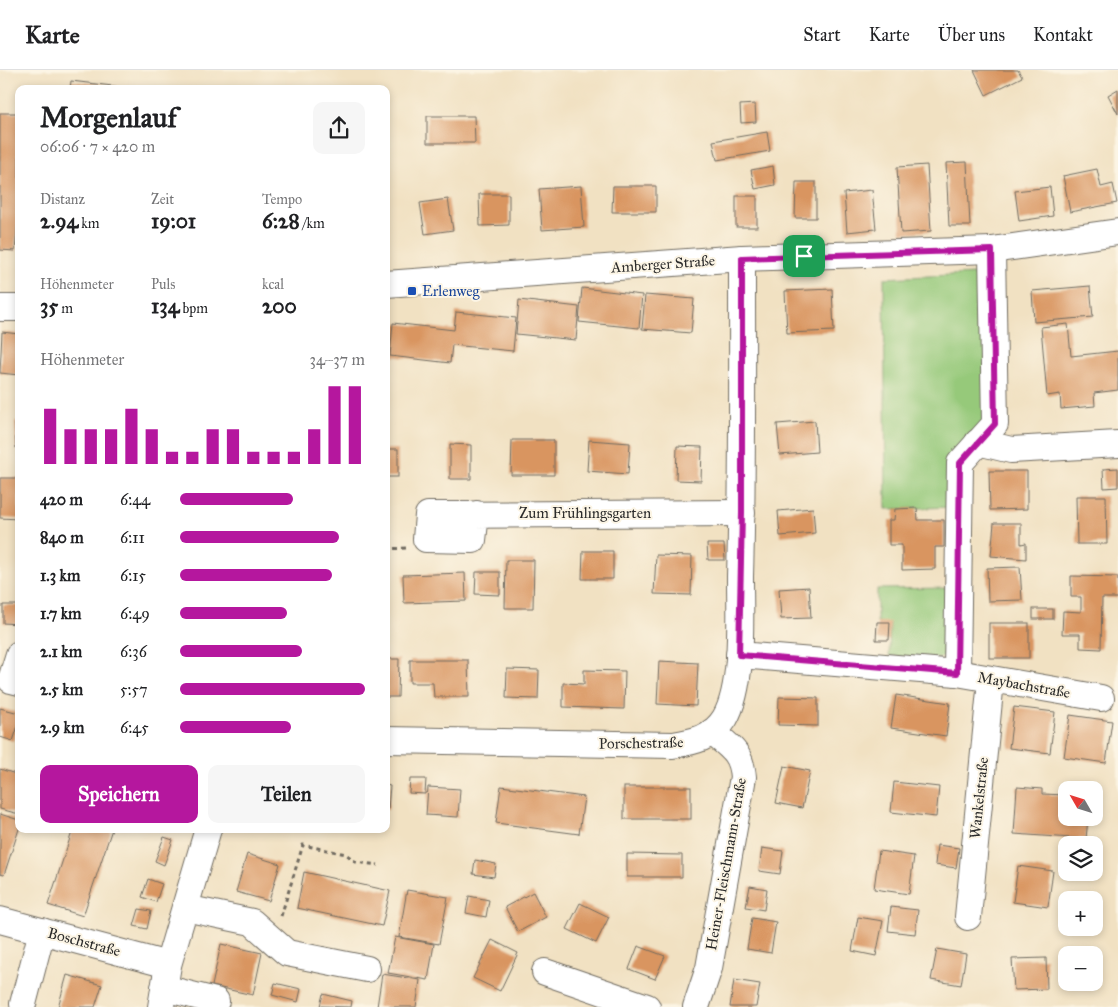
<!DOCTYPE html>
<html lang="de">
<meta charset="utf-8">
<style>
:root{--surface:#fff;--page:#f6f6f6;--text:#202124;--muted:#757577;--line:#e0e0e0;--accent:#b5179e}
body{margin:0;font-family:"IM FELL Great Primer",serif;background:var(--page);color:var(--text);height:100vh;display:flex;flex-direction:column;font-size:19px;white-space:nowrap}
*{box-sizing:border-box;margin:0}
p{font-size:16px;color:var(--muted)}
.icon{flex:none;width:28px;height:28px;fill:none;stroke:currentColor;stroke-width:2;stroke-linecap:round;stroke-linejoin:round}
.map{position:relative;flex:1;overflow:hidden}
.drawer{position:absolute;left:15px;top:15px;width:375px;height:748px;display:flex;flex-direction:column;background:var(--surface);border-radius:10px;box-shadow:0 2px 8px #0003}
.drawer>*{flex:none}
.needle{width:32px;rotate:309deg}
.fabs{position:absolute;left:1058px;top:711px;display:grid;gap:10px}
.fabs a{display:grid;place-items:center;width:45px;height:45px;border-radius:10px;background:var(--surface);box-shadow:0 2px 8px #0003;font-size:25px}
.pin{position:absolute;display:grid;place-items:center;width:42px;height:42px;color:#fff;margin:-21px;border-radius:10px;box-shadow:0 2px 8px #0006}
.round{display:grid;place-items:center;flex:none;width:52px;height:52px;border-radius:10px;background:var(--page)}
.head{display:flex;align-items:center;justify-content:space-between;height:85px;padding:0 25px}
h1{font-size:28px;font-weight:700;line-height:38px}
.metrics{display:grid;grid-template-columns:repeat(3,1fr);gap:8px;height:85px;padding:5px 25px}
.metrics div{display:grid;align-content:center}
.metrics b{font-size:21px;font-weight:700}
.metrics small{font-size:14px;font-weight:400}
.metrics p{font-size:14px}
.chart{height:140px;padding:10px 25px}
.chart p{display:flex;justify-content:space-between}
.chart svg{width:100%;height:90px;margin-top:5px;stroke:var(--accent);stroke-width:6}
.primary-button{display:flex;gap:10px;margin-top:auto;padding:10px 25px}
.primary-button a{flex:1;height:58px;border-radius:10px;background:var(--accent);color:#fff;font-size:20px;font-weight:700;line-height:58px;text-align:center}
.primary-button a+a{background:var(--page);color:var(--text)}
ul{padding:0 25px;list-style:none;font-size:16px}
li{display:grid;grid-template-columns:80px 60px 1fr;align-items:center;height:38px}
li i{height:12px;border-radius:6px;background:var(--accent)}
header{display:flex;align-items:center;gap:30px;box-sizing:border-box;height:70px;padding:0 25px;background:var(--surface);border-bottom:1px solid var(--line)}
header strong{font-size:24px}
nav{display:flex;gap:28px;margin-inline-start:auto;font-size:18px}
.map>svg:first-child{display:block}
.green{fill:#96c97a;stroke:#607a52}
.building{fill:#d99561}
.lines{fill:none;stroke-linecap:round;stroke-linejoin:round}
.minor-casing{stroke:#706b60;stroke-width:28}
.path{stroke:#706b60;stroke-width:3;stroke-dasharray:4 4;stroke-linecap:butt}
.minor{stroke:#fff;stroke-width:26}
.route-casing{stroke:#fff;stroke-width:10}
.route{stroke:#b5179e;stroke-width:6}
.transit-dot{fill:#1a4fb4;stroke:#fcf5e5;stroke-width:2}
.labels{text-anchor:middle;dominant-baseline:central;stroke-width:4;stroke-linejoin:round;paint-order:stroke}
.street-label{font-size:15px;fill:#2b2b2b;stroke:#fcf5e5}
.transit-label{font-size:15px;fill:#164399;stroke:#fcf5e5;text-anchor:start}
</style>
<header>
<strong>Karte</strong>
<nav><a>Start</a><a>Karte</a><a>Über uns</a><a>Kontakt</a></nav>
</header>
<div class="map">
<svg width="1118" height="937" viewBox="0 0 1118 937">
<rect width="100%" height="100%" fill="#fcf5e5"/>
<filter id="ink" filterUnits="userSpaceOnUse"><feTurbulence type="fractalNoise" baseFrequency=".02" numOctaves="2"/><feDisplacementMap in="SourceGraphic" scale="10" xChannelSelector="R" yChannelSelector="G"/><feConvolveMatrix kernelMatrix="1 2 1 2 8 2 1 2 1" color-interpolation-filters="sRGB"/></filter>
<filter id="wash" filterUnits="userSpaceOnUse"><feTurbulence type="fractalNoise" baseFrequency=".0096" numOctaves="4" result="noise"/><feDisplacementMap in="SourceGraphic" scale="20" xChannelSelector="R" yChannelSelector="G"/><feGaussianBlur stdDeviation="1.12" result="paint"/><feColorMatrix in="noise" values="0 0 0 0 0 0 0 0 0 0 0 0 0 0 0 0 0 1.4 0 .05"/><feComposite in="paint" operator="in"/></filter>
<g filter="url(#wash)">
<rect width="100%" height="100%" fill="#f1e1c2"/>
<g class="green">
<polygon points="974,204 985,210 989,352 956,437 886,439 884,208"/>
<polygon points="952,518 946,585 940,588 889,586 890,553 877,552 877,519"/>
</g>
<g id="blocks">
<g class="building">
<polygon points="974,0 1018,0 1022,7 986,25"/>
<polygon points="71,11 121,17 121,19 70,19"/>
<polygon points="1118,19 1118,44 1108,25"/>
<polygon points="755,34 756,52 741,53 740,35"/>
<polygon points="0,43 19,43 19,138 15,181 0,180"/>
<polygon points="427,46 474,46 475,73 427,73"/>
<polygon points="767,62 770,81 717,90 713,71"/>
<polygon points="967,92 970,156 949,156 946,93"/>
<polygon points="927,95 931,161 901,163 897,97"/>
<polygon points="773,96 775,115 755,119 751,100"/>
<polygon points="1097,99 1101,117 1113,114 1117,133 1070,142 1063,106"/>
<polygon points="796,112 816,112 816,148 795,148"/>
<polygon points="581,116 584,157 542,160 539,119"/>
<polygon points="613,116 656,116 656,142 612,142"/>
<polygon points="1050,117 1053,146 1019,151 1015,121"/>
<polygon points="872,120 876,159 847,162 844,123"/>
<polygon points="479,124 509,124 509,155 480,156"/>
<rect x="736" y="126" width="21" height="31"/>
<polygon points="448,129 453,160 425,164 420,133"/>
<polygon points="1090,216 1093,247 1034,252 1032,221"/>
<polygon points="582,218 642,225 639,258 579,252"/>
<polygon points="832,219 834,261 787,263 785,221"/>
<polygon points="645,225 694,229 691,263 642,259"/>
<polygon points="519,230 579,237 576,270 516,264"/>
<polygon points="456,242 516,248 513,281 452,275 450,293 390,286 393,253 454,260"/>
<polygon points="1068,254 1071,286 1118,281 1118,320 1094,323 1095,336 1061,339 1060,324 1047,326 1041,257"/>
<polygon points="2,262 19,264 19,305 0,303"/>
<polygon points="15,351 19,351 19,377 16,378"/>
<polygon points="815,351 817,382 780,385 777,354"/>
<polygon points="512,370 554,370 554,405 511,405"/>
<polygon points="589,370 630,373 628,404 587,401"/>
<polygon points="450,374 471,375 471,409 450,409"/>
<polygon points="677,376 702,377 701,411 676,410"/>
<rect x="386" y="379" width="12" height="28"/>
<polygon points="1118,398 1118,417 1104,418 1103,399"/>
<polygon points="989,401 1027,401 1027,439 990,440"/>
<polygon points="0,408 19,408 19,449 0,448"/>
<polygon points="1076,426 1106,426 1107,474 1077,474"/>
<polygon points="813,438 815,463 780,466 778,441"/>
<polygon points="917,438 918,450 944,450 944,477 935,477 935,499 902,500 902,475 889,475 889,450 894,450 895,439"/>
<polygon points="994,453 1021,453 1021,474 1026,473 1026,489 991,486"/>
<polygon points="707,474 724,474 725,490 708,490"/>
<polygon points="583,481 613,481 613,509 582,509"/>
<polygon points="656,485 692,486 691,525 654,524"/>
<polygon points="506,490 534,490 533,538 505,538"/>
<polygon points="1020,497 1022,530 988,531 987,498"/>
<polygon points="476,502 500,502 500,525 475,524"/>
<polygon points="465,503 466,531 404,533 403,505"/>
<polygon points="1071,506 1118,507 1118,528 1102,528 1101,579 1080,578 1080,564 1062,564 1063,541 1081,542 1081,527 1071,527"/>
<polygon points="809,517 811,548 781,549 779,519"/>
<polygon points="3,535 19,535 19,554 3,553"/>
<rect x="1033" y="539" width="20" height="10"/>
<polygon points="877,552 890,552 889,570 876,570"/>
<rect x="989" y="553" width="40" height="35"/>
<polygon points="386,589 399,589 398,627 386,627"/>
<polygon points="410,590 468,590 469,627 434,627 433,613 410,613"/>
<polygon points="659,591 698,593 696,636 657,634"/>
<polygon points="507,599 539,600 538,629 506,628"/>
<polygon points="584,600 625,601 624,639 563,637 563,613 584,614"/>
<polygon points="896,625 950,633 946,666 891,658"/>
<polygon points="779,627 818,628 818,656 778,655"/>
<polygon points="1014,637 1055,642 1050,683 1009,678"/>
<polygon points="0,638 19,643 19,653 13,671 0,667"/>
<polygon points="1070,645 1112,651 1106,693 1064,687"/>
<polygon points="784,696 810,701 802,738 776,733"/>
<polygon points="0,699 19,705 19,744 0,739"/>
<polygon points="410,709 426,709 425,724 409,723"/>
<polygon points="894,712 939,717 936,747 891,742"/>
<polygon points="386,715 390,716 388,740 386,740"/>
<polygon points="501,716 584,727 579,764 496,753"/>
<polygon points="428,717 460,719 458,747 426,745"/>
<rect x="624" y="717" width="67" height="32"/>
<polygon points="1017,717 1042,719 1042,724 1066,725 1066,748 1088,748 1086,769 1014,764"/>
<polygon points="0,744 19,750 19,759 4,805 0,804"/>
<polygon points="73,759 112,759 83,846 48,835"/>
<polygon points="164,767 173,770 164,795 155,791"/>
<polygon points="937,775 959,778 956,798 935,795"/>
<polygon points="762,778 783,781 780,804 759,801"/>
<polygon points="879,781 914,786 909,824 874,819"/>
<polygon points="247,784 280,794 269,831 236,822"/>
<polygon points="627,784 682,785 682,807 627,807"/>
<polygon points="475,790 496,794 494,807 473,804"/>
<polygon points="1018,796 1053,801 1048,837 1013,832"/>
<polygon points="304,802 390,821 382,856 297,838"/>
<polygon points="148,809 162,814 156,832 142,827"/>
<polygon points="750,816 767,819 764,840 746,837"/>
<polygon points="407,820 448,827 439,874 399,867"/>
<polygon points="533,822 546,847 518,862 505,837"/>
<polygon points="469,826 489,830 486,847 466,843"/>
<polygon points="580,833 609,847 596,873 567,859"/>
<polygon points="891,837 918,840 915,864 888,861"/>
<polygon points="139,839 151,841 147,859 134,856"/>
<polygon points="858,847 883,851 876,886 852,881"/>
<polygon points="752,848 776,852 771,883 747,879"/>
<polygon points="395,867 434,874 428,910 388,903"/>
<polygon points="492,870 518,883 500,921 473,908"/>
<polygon points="221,874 262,883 253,925 212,916"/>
<polygon points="638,876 665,886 655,909 629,899"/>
<polygon points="937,879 966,884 961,915 931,910"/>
<polygon points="1046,888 1047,919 1014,920 1012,889"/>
<polygon points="382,904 420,910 416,937 377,937"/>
<polygon points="67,905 102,915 95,937 58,937"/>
<polygon points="734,910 760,914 756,937 730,937"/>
<polygon points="275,913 301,919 298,932 272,925"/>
<polygon points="323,924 352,931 351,937 320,936"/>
</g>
</g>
</g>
<g filter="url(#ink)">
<use href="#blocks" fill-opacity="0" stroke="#706b60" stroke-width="1"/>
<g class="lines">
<g class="minor-casing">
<g id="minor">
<polyline points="386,214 742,188 992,180 1118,162"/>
<polyline points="0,238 19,238"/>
<polyline points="978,372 1011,380 1118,374"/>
<polyline points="476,444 473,470 426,469 428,445 742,443"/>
<polyline points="19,584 11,610 19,612"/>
<polyline points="739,585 957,603 1101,628"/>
<polyline points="957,603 960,393 995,354 992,180"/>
<path d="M 386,670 L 673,675 C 693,672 713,668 725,648 C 744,615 740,546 740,507 C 743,401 742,294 742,188"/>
<polyline points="185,838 252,852 287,883 367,899"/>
<polyline points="968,847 991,610"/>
<polyline points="0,850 168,895"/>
<polyline points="545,902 647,937"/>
<polyline points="164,918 216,931"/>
<polyline points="23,934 42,861"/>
<polyline points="161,937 168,895 208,759"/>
<path d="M 696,937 L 709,898 L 743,707 C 741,682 730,677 712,662"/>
</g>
</g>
<g class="path">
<polyline points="386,479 406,478"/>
<polyline points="281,846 303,775 346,784 356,792 378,795"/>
</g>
<use href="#minor" class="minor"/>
</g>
</g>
<g class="lines" filter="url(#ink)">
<g class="route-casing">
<polygon id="route" points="992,180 995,354 960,393 957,603 739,585 742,442 742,188"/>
</g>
<use href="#route" class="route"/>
</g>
<rect class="transit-dot" x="407" y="216" width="10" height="10" rx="2.5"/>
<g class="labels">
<g class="street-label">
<text transform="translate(663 194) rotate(-4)">Amberger Straße</text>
<text x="585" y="443">Zum Frühlingsgarten</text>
<text transform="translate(1024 615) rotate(10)">Maybachstraße</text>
<text transform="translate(641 673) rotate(-1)">Porschestraße</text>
<text transform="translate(979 728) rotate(-84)">Wankelstraße</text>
<text transform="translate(726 794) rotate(-80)">Heiner-Fleischmann-Straße</text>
<text transform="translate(84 872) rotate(15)">Boschstraße</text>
</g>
<g class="transit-label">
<text x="422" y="221">Erlenweg</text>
</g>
</g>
</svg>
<div class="fabs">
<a><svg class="needle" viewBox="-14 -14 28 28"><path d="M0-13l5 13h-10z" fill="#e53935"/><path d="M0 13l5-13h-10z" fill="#757577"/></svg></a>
<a><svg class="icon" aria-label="layers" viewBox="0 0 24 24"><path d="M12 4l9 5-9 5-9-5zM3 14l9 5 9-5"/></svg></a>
<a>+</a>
<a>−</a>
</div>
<div class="pin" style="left:804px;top:186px;background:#1e9e55"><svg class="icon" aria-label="arrive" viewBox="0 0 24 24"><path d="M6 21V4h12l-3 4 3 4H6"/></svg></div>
<section class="drawer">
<div class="head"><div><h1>Morgenlauf</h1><p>06:06 · 7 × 420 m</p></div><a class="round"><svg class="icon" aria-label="share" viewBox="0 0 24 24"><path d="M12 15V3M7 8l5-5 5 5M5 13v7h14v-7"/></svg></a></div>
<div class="metrics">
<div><p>Distanz</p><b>2.94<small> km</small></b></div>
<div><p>Zeit</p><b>19:01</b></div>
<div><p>Tempo</p><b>6:28<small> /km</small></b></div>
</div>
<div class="metrics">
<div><p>Höhenmeter</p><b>35<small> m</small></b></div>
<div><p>Puls</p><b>134<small> bpm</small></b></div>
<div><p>kcal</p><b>200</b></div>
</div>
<div class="chart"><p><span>Höhenmeter</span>34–37 m</p>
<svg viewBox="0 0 160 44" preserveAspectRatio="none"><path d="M5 44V17M15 44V27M25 44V27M35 44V27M45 44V17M55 44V27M65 44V38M75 44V38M85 44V27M95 44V27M105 44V38M115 44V38M125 44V38M135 44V27M145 44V6M155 44V6"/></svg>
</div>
<ul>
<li><b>420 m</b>6:44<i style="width:61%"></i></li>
<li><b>840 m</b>6:11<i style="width:86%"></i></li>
<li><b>1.3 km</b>6:15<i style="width:82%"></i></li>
<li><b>1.7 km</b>6:49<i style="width:58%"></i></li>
<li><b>2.1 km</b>6:36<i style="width:66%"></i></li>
<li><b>2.5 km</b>5:57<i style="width:100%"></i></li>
<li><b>2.9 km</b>6:45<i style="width:60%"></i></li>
</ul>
<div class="primary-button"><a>Speichern</a><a>Teilen</a></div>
</section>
</div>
